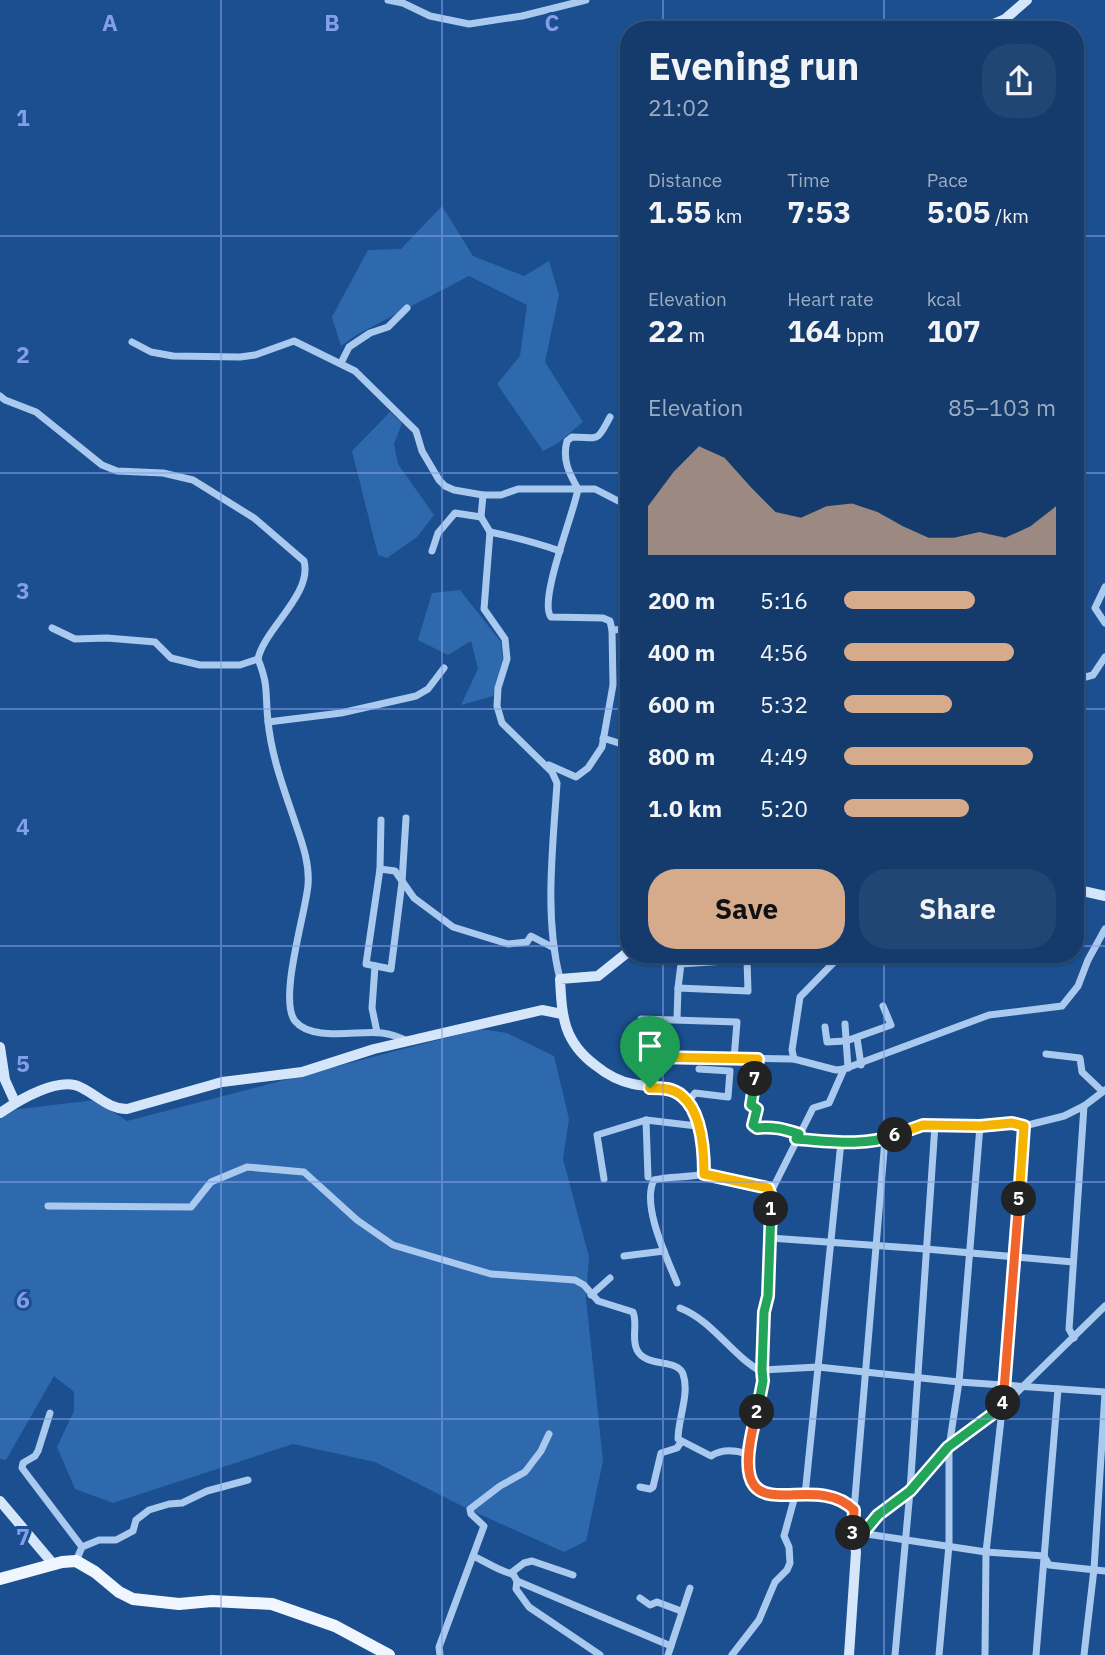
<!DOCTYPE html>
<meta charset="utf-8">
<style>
:root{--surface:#143b6b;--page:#214673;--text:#f1f3f6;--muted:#9dadc1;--line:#33557e;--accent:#d6ab8b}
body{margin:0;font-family:"IBM Plex Sans",sans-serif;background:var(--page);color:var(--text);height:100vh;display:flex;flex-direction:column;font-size:26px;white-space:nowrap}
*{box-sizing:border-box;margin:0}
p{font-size:23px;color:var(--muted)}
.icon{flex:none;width:38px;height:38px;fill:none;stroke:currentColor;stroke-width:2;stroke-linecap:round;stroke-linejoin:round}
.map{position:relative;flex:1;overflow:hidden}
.drawer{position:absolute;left:620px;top:21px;width:464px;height:942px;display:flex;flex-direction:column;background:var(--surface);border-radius:28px;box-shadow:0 2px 5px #0004,0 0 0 2px var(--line)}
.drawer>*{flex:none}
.pin{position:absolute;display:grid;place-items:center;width:60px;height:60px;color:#fff;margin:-72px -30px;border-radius:50% 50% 50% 0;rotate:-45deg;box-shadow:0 0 7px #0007}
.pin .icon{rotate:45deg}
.km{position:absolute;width:35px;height:35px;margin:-18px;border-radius:50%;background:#222;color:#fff;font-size:19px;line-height:35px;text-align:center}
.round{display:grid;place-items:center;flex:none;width:74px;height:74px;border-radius:28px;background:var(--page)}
.headline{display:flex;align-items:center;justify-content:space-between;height:119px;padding:0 28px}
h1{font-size:38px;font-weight:800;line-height:52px}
.metrics{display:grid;grid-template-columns:repeat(3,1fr);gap:10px;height:119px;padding:7px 28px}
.metrics div{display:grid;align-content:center}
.metrics b{font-size:30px;font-weight:800}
.metrics small{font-size:19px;font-weight:400}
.metrics p{font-size:19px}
.chart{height:196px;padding:14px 28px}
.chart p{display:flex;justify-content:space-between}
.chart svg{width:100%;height:126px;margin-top:7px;fill:var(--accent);opacity:.7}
.action{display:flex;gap:14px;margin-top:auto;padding:14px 28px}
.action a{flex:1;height:80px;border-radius:28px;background:var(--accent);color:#111;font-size:28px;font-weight:800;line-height:80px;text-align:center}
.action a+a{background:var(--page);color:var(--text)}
ul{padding:0 28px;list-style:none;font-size:23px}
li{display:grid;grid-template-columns:112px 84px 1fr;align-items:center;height:52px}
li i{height:18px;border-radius:9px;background:var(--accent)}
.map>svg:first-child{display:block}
.green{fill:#2e69ad}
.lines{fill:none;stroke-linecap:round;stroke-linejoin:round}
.street{stroke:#a9c9ee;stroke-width:7}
.secondary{stroke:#d6e6fa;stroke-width:10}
.primary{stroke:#f0f6ff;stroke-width:12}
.split-1-casing{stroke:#fff;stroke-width:14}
.split-2-casing{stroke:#fff;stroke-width:14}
.split-3-casing{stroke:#fff;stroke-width:14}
.split-4-casing{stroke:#fff;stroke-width:14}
.split-5-casing{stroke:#fff;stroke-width:14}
.split-6-casing{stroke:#fff;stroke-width:14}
.split-7-casing{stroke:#fff;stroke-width:14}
.split-8-casing{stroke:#fff;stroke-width:14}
.split-1{stroke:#f5b400;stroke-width:9}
.split-2{stroke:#22a559;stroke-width:9}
.split-3{stroke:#f0652b;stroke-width:9}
.split-4{stroke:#22a559;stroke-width:9}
.split-5{stroke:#f0652b;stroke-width:9}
.split-6{stroke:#f5b400;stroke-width:9}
.split-7{stroke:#22a559;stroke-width:9}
.split-8{stroke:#f5b400;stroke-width:9}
.grid{fill:none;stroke:#839eea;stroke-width:2;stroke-opacity:0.55}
.grid-label{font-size:23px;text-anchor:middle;font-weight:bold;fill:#839eea;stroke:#1b4f8f;stroke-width:6;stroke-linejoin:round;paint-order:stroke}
</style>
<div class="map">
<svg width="1105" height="1655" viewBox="0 0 1105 1655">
<rect width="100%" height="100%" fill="#1b4f8f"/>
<g class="green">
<polygon points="442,206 473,256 524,276 549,261 559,295 545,362 583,422 558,443 543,451 497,384 520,356 527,305 469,276 358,334 341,346 332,317 368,250 401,249"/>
<polygon points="390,412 402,423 394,444 398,464 434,515 417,537 387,558 378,555 352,451"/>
<polygon points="460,590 501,642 503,659 493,696 461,705 478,669 471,641 448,655 418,640 432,593"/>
<polygon points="480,1029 507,1033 554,1056 569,1119 563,1159 589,1257 586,1298 603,1461 586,1541 564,1552 470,1510 375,1462 293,1444 113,1503 75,1489 57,1447 74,1411 74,1392 54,1376 6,1460 0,1459 0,1114 3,1111 95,1100 127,1121"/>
</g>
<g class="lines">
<g class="street">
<polyline points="388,0 403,3 430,16 469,24 522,16 586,0"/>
<path d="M 132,342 L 151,352 L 173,356 L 240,357 L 255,355 L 294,341 L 355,371 L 416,431 L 422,451 L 439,480 L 445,486 L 454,490 L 483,495 L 481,517 L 490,532 L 484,609 L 505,639 L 507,659 L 498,688 L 497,706 L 502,723 L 552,772 L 557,783 C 553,847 544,916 560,979"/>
<polyline points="341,363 349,347 370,333 388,327 407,308"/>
<path d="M 0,396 L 5,400 L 36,412 L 102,465 L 117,471 L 163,473 L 193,480 L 254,518 L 304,561 C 313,594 264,629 258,659 C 269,686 265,694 268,721 C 271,754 283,787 294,819 C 301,840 310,862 308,885 C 306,912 278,999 295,1021 C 312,1042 359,1030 382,1033 C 391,1034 399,1037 407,1041"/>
<polyline points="483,495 501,495 518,489 595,489 628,506"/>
<path d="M 490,532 C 514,537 537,543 560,551"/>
<polyline points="432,551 438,533 455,513 481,517"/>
<polyline points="1105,587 1095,608 1105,623"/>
<polyline points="52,628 75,639 107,638 155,642 171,658 200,665 240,665 258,659"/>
<polyline points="612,630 628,629"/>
<polyline points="1074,676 1082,678 1093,675 1105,657"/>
<polyline points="268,722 341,713 416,696 428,689 444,668"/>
<polyline points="603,738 628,746"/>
<path d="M 549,765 L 576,777 L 588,768 L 602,747 L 613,685 L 612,630 L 610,621 L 603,618 L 551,617 C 538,601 574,513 578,489 C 569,473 562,460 567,441 L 572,437 C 599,437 596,444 610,417"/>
<polyline points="381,820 380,869 366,964 391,969 402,882 406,818"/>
<polyline points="380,869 395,871 414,898 453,927 508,944 527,942 531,936 554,948"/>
<polyline points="842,954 800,997 792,1050 794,1059 836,1070 844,1069 989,1015 1062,1006 1078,986 1088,960 1105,929"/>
<polyline points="375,966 372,1008 377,1032"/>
<polyline points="678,988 681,964 772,958"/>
<polyline points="677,1019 678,988 748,991 747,960"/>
<polyline points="845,1024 848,1068"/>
<polyline points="825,1027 827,1042 846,1041 891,1025 883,1006"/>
<polyline points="857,1038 861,1065"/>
<polyline points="1046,1054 1080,1058 1082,1072 1102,1091"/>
<polyline points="654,1057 637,1055 641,1019 737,1022 734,1059"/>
<polyline points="758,1059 751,1105 757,1109 753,1125 757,1128 772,1126 799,1134"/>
<polyline points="650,1088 654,1057 794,1059"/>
<polyline points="688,1102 695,1093 728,1097 730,1071 699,1069"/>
<polyline points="646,1120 648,1177"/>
<polyline points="796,1139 841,1142 885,1139 923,1125 980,1126 1012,1123 1024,1126 1064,1116 1084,1106 1105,1090"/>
<polyline points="604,1179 597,1135 646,1120 697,1126"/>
<polyline points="771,1192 813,1108 829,1103 844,1069"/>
<path d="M 48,1206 L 191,1207 L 211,1182 L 247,1167 L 304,1172 L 357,1220 L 393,1245 L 491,1274 L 575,1280 L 584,1285 L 598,1301 L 633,1312 C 638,1324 631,1338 637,1350 C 646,1368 677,1358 683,1374 C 690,1393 678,1419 678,1439 L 711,1456 C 722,1449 735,1450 747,1454"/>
<polyline points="770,1238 926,1249 1073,1262"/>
<polyline points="624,1256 664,1251"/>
<path d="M 677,1283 C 667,1258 641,1205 654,1180 C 670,1176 687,1178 704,1174"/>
<polyline points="591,1295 610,1278"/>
<path d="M 680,1308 C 713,1321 731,1355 762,1372"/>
<polyline points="1074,1338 1069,1329 1084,1106"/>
<polyline points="762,1370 818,1367 959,1382 1105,1392"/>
<polyline points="50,1413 38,1451 35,1456 23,1463 22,1468 82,1547"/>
<polyline points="640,1487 650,1489 653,1487 661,1453 677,1448 681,1442"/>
<polyline points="805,1495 841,1142"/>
<polyline points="854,1510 885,1139"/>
<polyline points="860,1533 986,1552 1044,1556 1049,1565 1105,1571"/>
<polyline points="863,1533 878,1515 910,1491 949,1447 1002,1407 1105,1306"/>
<path d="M 473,1556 C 485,1561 500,1572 513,1574 L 517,1581 L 516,1589 L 529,1607 L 600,1655"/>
<polyline points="76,1561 82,1547 99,1540 116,1540 133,1531 136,1520 149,1510 169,1504 182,1503 207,1491 248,1480"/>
<polyline points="511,1573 524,1563 532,1561 573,1575"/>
<polyline points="517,1581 671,1646"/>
<polyline points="640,1598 650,1605 657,1602 681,1611"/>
<polyline points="440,1655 439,1647 484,1526 471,1514 470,1509 500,1486 525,1472 541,1451 549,1434"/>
<polyline points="668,1655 690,1588"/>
<polyline points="732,1655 759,1620 775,1582 787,1570 790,1563 789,1547 784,1536 795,1496"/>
<polyline points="895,1655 910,1491 935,1125"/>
<polyline points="939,1655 949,1545 949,1447 959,1382 980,1126"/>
<polyline points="985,1655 986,1552 1005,1384 1024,1126"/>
<polyline points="1036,1655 1058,1389"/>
<polyline points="1084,1655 1094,1569 1105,1393"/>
</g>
<g class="secondary">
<polyline points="979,30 1005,19 1027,0"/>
<polyline points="1074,889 1105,896"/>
<path d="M 628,952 L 598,976 L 560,979 C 562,1016 563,1041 595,1065 C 606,1074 618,1081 633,1084 C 648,1087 667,1086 680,1094 C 702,1109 704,1150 704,1174 L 768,1188 L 771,1192 L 768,1296 C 762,1323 760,1354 763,1381 C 761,1392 759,1403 757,1413 C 753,1427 747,1442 747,1456 C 748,1525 821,1475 854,1510 L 853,1533 L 856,1552 L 849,1655"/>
<polyline points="0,1047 5,1080 15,1102"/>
<path d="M 0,1113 C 19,1100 60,1075 82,1088 C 98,1096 109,1109 127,1109 L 222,1082 L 302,1072 L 374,1049 L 542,1010 L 562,1014"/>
<polyline points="0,1501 54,1565"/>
</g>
<polyline class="primary" points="0,1579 62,1562 76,1561 95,1572 119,1592 133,1599 179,1604 212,1601 272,1604 335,1626 389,1655"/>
</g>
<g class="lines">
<g class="split-1-casing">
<path id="split-1" d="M 650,1088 C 662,1088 673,1088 682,1096 C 702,1112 704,1151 704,1174 L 768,1188 L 772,1199 L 771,1209"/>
</g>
<g class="split-2-casing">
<polyline id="split-2" points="757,1412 763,1381 762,1370 764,1312 768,1296 771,1209"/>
</g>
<g class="split-3-casing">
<path id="split-3" d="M 757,1412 C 720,1547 810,1465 854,1510 L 853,1533"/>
</g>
<g class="split-4-casing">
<polyline id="split-4" points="853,1533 863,1533 878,1515 910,1491 948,1447 1002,1407 1003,1403"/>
</g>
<g class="split-5-casing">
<polyline id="split-5" points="1003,1403 1019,1199"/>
</g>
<g class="split-6-casing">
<polyline id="split-6" points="895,1135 923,1125 980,1126 1012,1123 1024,1126 1019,1199"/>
</g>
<g class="split-7-casing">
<path id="split-7" d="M 755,1079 L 751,1105 L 757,1109 L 753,1125 L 757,1128 C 773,1126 784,1129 799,1134 L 796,1139 C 827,1141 865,1147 895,1135"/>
</g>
<g class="split-8-casing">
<polyline id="split-8" points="650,1088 654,1057 758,1059 755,1079"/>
</g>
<use href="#split-1" class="split-1"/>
<use href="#split-2" class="split-2"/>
<use href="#split-3" class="split-3"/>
<use href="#split-4" class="split-4"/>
<use href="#split-5" class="split-5"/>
<use href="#split-6" class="split-6"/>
<use href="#split-7" class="split-7"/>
<use href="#split-8" class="split-8"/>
</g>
<path class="grid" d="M 221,0 L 221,1655M 442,0 L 442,1655M 663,0 L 663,30M 884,0 L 884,30M 0,236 L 628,236M 1074,236 L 1105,236M 0,473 L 628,473M 1074,473 L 1105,473M 0,709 L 628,709M 1074,709 L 1105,709M 0,946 L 628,946M 1074,946 L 1105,946M 663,954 L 663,1655M 884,954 L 884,1655M 0,1182 L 1105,1182M 0,1419 L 1105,1419"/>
<g class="grid-label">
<text x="110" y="31">A</text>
<text x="332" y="31">B</text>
<text x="552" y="31">C</text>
<text x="23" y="126">1</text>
<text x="23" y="363">2</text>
<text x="23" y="599">3</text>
<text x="23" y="835">4</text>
<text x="23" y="1072">5</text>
<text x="23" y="1308">6</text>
<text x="23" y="1545">7</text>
</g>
</svg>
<div class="pin" style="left:650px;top:1088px;background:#1e9e55"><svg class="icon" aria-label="arrive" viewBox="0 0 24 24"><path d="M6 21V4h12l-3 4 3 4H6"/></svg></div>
<b class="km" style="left:771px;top:1209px">1</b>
<b class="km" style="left:757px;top:1412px">2</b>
<b class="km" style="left:853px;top:1533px">3</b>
<b class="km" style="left:1003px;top:1403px">4</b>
<b class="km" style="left:1019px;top:1199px">5</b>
<b class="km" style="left:895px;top:1135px">6</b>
<b class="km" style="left:755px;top:1079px">7</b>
<section class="drawer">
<div class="headline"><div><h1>Evening run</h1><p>21:02</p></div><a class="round"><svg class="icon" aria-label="share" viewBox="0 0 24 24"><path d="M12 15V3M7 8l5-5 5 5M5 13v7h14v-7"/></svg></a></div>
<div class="metrics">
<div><p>Distance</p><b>1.55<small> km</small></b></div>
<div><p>Time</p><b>7:53</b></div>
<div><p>Pace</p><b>5:05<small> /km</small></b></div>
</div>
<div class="metrics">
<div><p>Elevation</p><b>22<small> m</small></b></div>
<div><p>Heart rate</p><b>164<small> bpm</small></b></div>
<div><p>kcal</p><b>107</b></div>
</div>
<div class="chart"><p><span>Elevation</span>85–103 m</p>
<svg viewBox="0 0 160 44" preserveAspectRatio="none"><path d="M0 44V27L10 15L20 6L30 10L40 20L50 29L60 31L70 27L80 26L90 29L100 34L110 38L120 38L130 36L140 38L150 34L160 27V44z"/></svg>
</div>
<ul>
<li><b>200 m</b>5:16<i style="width:62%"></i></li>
<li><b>400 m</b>4:56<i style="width:80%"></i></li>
<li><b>600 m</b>5:32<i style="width:51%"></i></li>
<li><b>800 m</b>4:49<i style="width:89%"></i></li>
<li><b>1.0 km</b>5:20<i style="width:59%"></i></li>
</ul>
<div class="action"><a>Save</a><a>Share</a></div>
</section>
</div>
